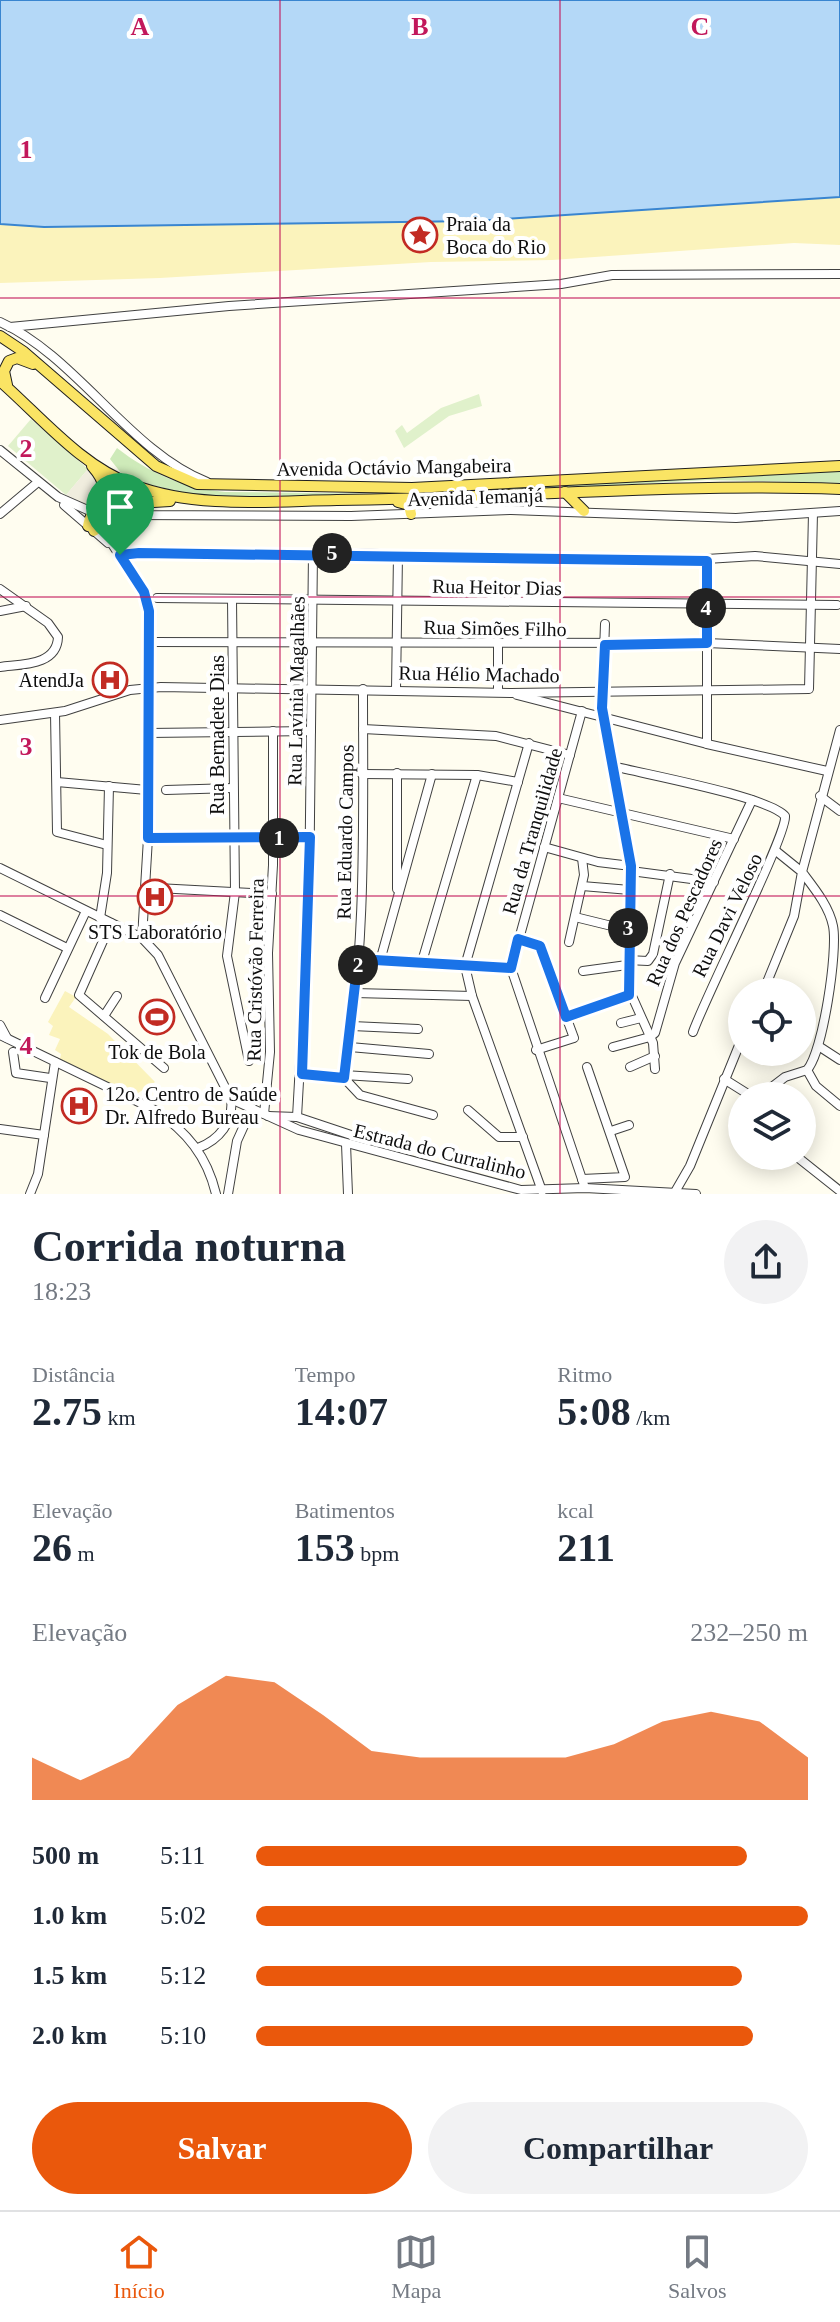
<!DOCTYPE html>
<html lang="pt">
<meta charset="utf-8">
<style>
:root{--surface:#fff;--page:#f2f2f3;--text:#1f2937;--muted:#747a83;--line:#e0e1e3;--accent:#ea580c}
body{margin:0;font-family:Georgia,serif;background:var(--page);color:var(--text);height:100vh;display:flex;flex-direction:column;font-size:30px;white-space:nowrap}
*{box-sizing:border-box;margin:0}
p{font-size:26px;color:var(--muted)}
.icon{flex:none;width:44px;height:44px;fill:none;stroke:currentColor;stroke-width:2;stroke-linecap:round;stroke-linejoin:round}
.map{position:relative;height:1194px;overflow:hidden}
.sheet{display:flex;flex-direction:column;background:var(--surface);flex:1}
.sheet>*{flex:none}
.tools{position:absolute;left:728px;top:978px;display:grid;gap:16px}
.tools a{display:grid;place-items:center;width:88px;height:88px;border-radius:50%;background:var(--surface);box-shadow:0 4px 20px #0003;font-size:40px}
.pin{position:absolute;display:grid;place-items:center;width:68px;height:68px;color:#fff;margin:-82px -34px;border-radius:50% 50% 50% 0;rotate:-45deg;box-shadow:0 0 8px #0007}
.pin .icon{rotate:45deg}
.km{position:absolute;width:40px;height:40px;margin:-20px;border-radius:50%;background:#222;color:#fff;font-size:22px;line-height:40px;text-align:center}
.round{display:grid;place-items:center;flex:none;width:84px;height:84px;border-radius:42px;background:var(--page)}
.head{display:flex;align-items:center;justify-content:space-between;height:136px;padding:0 32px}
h1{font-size:44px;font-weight:700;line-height:60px}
.stats{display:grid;grid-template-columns:repeat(3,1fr);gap:12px;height:136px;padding:8px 32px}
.stats div{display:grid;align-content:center}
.stats b{font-size:40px;font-weight:700}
.stats small{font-size:22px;font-weight:400}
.stats p{font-size:22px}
.chart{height:224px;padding:16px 32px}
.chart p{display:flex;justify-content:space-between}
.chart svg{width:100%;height:144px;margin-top:8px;fill:var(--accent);opacity:.7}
.cta{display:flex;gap:16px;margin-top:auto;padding:16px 32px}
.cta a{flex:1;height:92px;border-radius:48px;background:var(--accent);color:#fff;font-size:32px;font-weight:700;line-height:92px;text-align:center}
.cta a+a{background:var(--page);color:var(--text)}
ul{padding:0 32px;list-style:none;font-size:26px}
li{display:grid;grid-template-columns:128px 96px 1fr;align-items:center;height:60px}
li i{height:20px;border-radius:10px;background:var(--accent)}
.dock{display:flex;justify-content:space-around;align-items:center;height:112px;border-top:2px solid var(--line);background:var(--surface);font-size:22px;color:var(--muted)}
.dock a{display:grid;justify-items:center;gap:4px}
.dock .active{color:var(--accent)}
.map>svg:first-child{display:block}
.green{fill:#ceeab9}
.sand{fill:#fbf3bc}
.pitch{fill:#e0f1cb}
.plaza{fill:#f0edde}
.water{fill:#b4d8f7;stroke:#3985d0;stroke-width:2}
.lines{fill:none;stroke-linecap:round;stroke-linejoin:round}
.minor-casing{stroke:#414141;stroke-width:10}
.major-casing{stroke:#1f1f1f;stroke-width:12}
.minor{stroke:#fff;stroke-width:8}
.major{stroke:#fae464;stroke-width:10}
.route-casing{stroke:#fff;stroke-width:16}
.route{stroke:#1a73e8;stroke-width:10}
.grid{fill:none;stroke:#c2185b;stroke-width:2;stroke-opacity:0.55}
.labels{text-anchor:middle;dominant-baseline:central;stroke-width:8;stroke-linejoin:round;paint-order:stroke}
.poi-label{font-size:20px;fill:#0e0e0e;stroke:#fff;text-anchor:start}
.street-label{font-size:20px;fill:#0e0e0e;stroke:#fff}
.grid-label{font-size:26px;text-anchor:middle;font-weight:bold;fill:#c2185b;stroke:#fff;stroke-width:8;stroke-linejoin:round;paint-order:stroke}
</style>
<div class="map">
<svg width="840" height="1194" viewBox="0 0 840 1194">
<rect width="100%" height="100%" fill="#fffdf0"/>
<path class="green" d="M 117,448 C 149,473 184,488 225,492 L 395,494 L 840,469 L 840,483 L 707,480 L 395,497 L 224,497 L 198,496 L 147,484 L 121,473 L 110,459 Z"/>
<g class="sand">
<polygon points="840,197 840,245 794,243 552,260 431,262 160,278 0,283 0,224 44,227 474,221"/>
<polygon points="65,991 76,997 69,1007 108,1034 155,1082 135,1095 60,1059 61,1054 55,1050 60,1039 49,1035 53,1026 48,1022"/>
</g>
<g class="pitch">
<polygon points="479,394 482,406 449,416 404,448 395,431 402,425 407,433 441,408"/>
<polygon points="31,419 88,469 66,495 8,446"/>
</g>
<polygon class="plaza" points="88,469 99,478 99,498 83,505 66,495"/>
<polygon class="water" points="0,0 840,0 840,197 474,221 44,227 0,224"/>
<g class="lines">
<g class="minor-casing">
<g id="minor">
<path d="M 0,322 C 76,356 130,452 207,482"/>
<polyline points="10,327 229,306 561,284 612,275 840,274"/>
<polyline points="0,450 58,497 99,515 108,538 144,592 149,611 148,838 142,938"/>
<polyline points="127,502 125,515 351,516 511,510 736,518 840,511"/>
<polyline points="64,505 108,543"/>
<polyline points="0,514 38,482"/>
<polyline points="120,555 345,553 658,562 755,556 840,564"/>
<path d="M 0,589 L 48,623 L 58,637 C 57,666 21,664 0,667"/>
<polyline points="157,598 837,605"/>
<polyline points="232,599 235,892 227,956 249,1061"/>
<polyline points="0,611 26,606"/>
<polyline points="605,624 602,708 631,866 627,985 653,1043 655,1069"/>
<polyline points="149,642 707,643 840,649"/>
<polyline points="498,645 498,692"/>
<polyline points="396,689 398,555"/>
<polyline points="517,695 707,744 827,771"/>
<polyline points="582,711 511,968 585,1188"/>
<polyline points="55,713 57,832 107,845"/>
<polyline points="0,720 65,711 130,690 161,687 511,693 809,689 813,513"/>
<polyline points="363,729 496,736 570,755"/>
<polyline points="148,733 311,731"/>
<polyline points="529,743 465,966 472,996 542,1191"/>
<polyline points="707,744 707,561"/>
<path d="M 613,766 C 643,774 770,797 785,816 C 788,833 705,997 693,1032"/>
<polyline points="397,773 397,889"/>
<polyline points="362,774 477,775 518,782"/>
<polyline points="57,782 147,790"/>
<polyline points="166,790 233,788"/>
<polyline points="820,796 840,811"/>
<polyline points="558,798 734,839"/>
<polyline points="148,838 310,837"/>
<polyline points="544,847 598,862 631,866"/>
<path d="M 0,868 L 142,938 L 158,955 L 231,1099 C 234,1122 219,1140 198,1148"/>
<polyline points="631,871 714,882"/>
<polyline points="582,886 630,890"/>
<polyline points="157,888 272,894"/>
<polyline points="0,915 67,948"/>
<polyline points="575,917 628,930"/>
<polyline points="100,918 107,873 109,786"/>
<polyline points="111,923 79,995 164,1068"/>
<polyline points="518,939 540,946 574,1038 536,1050"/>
<polyline points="569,942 584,875 582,858"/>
<polyline points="358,959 511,968"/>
<polyline points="627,960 648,961 653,954 670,874"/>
<polyline points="380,961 432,774"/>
<polyline points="421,965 477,775"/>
<polyline points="583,971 627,965"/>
<polyline points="763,992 794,916 802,872 776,851"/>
<polyline points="355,993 472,996"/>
<polyline points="45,998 86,911"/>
<polyline points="104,1016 117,996"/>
<polyline points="566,1017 629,995"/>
<polyline points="621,1023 641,1018"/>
<polyline points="0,1025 7,1038"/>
<polyline points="352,1026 418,1029"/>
<path d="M 0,1035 L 155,1110 C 187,1132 207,1156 216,1194"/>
<polyline points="350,1047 429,1054"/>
<polyline points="613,1047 650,1037 655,1033 675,963 752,800"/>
<polyline points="820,1047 840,1060"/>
<polyline points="13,1052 16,1073 50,1078"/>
<polyline points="630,1067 655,1056"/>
<polyline points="807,1070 816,1086 840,1106"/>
<path d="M 302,1074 L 344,1078 C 367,951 363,817 363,689"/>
<polyline points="344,1075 408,1079"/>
<polyline points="344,1078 360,1095 433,1115"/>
<polyline points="724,1079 751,1096"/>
<path d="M 760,1096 L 785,1077 L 807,1070 C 823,1052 838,951 833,926 C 829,906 814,888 802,872 L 840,730"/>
<polyline points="231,1099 299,1130 521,1190 585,1188 696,1194"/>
<polyline points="468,1110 499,1137 523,1137"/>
<polyline points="264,1114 270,1052 268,953 273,865 273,731"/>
<polyline points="268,1116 297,1117 369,1141"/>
<polyline points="297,1117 309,904 313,553"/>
<polyline points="0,1129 44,1135"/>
<polyline points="611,1131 629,1125"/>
<polyline points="346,1144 348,1194"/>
<polyline points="796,1156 840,1191"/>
<polyline points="582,1179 625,1177 587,1067"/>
<polyline points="675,1192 690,1166 742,1038"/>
<polyline points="30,1194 38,1174 55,1062"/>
<polyline points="228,1194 237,1141 252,1108"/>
</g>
</g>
<g class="major-casing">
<g id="major">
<polyline points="0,336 24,352 156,466 197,484 412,488 840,466"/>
<path d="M 0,381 C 41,417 81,466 133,485 C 196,509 271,501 337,500 C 505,498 672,483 840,489"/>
<polyline points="7,385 4,371 9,361 17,358 33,364"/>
<polyline points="565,492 584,511"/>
<polyline points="398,502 409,505 411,514"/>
<path d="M 88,526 C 93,498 118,496 92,466"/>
<polyline points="94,531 121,504 170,501"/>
</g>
</g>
<use href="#minor" class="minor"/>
<use href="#major" class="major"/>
</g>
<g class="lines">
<g class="route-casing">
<polygon id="route" points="139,553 707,561 707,643 605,645 602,708 631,866 629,995 566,1017 540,946 518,939 511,968 358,959 344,1078 302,1074 310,837 148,838 149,611 144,592 120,555"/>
</g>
<use href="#route" class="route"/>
</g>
<path class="grid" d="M 280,0 L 280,1194M 560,0 L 560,1194M 0,298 L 840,298M 0,597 L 840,597M 0,896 L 840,896"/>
<defs>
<g id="sight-ring" transform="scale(1.8)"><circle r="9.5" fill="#fff" stroke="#c22b23" stroke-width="1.5"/><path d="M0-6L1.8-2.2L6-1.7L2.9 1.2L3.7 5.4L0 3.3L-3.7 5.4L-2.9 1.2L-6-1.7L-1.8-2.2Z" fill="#c22b23"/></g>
<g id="hospital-ring" transform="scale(1.8)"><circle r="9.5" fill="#fff" stroke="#c22b23" stroke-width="1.5"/><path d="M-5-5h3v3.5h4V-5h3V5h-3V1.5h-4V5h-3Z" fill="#c22b23"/></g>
<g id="stadium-ring" transform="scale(1.8)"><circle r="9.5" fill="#fff" stroke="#c22b23" stroke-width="1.5"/><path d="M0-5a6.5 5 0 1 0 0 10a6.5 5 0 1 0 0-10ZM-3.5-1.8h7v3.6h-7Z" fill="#c22b23"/></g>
</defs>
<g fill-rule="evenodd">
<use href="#sight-ring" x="420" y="235"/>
<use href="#hospital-ring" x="110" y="680"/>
<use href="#hospital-ring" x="155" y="897"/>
<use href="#stadium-ring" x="157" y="1017"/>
<use href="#hospital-ring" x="79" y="1106"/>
</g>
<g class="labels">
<g class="poi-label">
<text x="446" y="224">Praia da<tspan x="446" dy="23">Boca do Rio</tspan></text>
<text x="84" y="680" text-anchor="end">AtendJa</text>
<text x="155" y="932" text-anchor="middle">STS Laboratório</text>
<text x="157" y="1052" text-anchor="middle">Tok de Bola</text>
<text x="105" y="1094">12o. Centro de Saúde<tspan x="105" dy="23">Dr. Alfredo Bureau</tspan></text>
</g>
<g class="street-label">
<text transform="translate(394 467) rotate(-1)">Avenida Octávio Mangabeira</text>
<text transform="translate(475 497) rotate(-2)">Avenida Iemanjá</text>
<text transform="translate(497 587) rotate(1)">Rua Heitor Dias</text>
<text transform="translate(495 628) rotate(1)">Rua Simões Filho</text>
<text transform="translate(479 674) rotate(1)">Rua Hélio Machado</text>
<text transform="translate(296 691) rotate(-89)">Rua Lavínia Magalhães</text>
<text transform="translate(217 735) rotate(-90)">Rua Bernadete Dias</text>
<text transform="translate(532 831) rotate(-74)">Rua da Tranquilidade</text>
<text transform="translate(345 832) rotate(-89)">Rua Eduardo Campos</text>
<text transform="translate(684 912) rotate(-66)">Rua dos Pescadores</text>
<text transform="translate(727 915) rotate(-64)">Rua Davi Veloso</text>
<text transform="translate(255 970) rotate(-89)">Rua Cristóvão Ferreira</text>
<text transform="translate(440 1151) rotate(14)">Estrada do Curralinho</text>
</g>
</g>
<g class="grid-label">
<text x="140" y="35">A</text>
<text x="420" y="35">B</text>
<text x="700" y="35">C</text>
<text x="26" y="158">1</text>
<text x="26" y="457">2</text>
<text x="26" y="755">3</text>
<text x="26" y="1054">4</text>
</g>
</svg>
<div class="tools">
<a><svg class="icon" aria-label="locate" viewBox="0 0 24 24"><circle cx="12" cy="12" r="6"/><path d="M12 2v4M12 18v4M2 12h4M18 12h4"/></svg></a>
<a><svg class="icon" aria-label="layers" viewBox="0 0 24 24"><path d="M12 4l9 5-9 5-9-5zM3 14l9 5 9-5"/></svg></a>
</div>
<div class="pin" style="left:120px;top:555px;background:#1e9e55"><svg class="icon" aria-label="arrive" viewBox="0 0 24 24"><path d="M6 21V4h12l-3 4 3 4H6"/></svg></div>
<b class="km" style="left:279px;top:838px">1</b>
<b class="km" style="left:358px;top:965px">2</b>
<b class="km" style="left:628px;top:928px">3</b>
<b class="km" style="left:706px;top:608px">4</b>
<b class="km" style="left:332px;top:553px">5</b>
</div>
<section class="sheet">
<div class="head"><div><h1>Corrida noturna</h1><p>18:23</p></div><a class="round"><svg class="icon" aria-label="share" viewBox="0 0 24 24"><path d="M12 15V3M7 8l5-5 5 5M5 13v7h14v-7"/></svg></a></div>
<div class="stats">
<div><p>Distância</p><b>2.75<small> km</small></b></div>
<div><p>Tempo</p><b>14:07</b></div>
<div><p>Ritmo</p><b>5:08<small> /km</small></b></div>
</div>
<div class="stats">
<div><p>Elevação</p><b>26<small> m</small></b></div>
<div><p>Batimentos</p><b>153<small> bpm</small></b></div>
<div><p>kcal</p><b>211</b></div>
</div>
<div class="chart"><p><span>Elevação</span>232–250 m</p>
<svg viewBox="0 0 160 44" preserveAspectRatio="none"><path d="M0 44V31L10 38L20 31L30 15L40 6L50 8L60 18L70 29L80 31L90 31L100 31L110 31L120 27L130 20L140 17L150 20L160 31V44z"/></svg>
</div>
<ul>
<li><b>500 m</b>5:11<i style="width:89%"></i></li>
<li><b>1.0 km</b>5:02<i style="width:100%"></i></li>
<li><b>1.5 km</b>5:12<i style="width:88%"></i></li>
<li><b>2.0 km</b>5:10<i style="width:90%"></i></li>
</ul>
<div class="cta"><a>Salvar</a><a>Compartilhar</a></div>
</section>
<nav class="dock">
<a class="active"><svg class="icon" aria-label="home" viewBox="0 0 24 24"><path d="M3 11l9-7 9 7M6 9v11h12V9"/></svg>Início</a>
<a><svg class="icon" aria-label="map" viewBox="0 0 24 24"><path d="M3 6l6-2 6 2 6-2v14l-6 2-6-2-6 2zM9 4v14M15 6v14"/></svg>Mapa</a>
<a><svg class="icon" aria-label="saved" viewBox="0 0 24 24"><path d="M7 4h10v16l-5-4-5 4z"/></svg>Salvos</a>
</nav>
